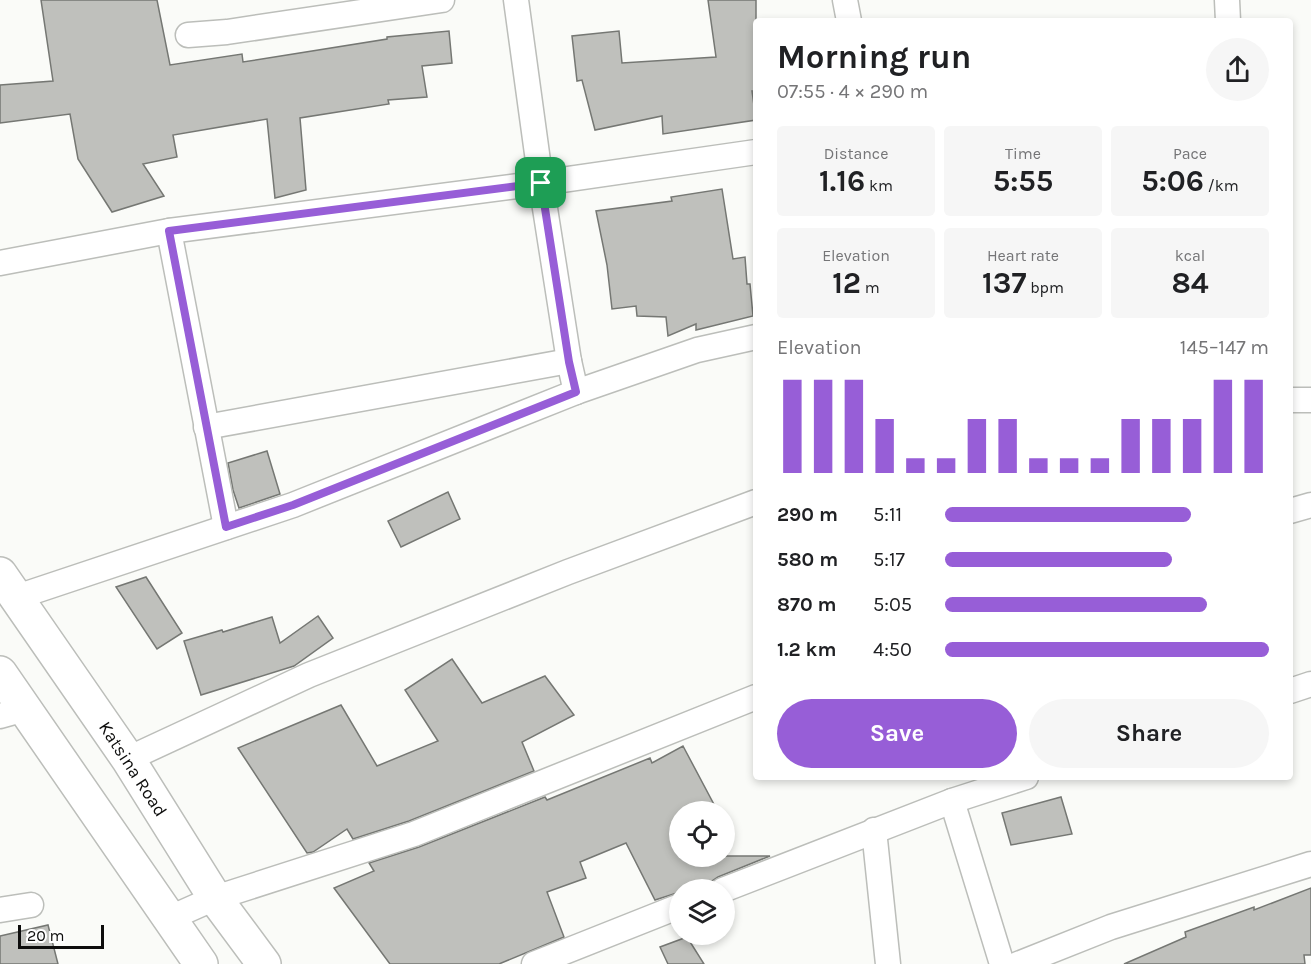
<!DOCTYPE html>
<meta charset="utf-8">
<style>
:root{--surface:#fff;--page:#f6f6f6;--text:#202124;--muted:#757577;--accent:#975ed7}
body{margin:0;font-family:Karla,sans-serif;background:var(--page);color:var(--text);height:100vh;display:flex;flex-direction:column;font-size:22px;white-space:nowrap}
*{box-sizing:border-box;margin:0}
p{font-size:20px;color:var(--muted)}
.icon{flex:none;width:33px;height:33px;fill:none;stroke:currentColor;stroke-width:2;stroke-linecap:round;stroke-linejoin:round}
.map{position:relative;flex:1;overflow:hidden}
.panel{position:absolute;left:753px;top:18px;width:540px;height:762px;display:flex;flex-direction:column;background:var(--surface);border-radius:6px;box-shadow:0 3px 9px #0003}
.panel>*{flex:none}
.buttons{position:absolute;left:669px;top:801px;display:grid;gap:12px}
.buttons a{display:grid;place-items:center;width:66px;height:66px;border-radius:50%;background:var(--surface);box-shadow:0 3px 9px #0003;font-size:30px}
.scale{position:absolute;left:18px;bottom:15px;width:86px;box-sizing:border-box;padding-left:6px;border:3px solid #0d0d0c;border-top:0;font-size:16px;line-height:21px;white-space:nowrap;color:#0d0d0c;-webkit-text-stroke:4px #fff;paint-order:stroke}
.pin{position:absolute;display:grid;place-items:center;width:51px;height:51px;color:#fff;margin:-26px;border-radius:12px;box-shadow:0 3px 9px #0006}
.round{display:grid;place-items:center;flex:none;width:63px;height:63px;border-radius:32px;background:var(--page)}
.overview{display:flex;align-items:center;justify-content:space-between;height:102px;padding:0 24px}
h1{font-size:33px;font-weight:700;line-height:45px}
.metrics{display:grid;grid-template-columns:repeat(3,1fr);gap:9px;height:102px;padding:6px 24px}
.metrics div{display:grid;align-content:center;border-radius:6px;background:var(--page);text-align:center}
.metrics b{font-size:30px;font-weight:700}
.metrics small{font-size:16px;font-weight:400}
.metrics p{font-size:16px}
.chart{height:168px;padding:12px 24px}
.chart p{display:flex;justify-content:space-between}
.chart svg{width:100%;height:108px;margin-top:6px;stroke:var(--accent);stroke-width:6}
.button{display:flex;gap:12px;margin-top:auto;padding:12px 24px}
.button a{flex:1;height:69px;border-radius:36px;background:var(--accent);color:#fff;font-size:24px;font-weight:700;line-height:69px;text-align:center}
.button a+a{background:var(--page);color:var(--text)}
ul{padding:0 24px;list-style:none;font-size:20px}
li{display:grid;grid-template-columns:96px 72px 1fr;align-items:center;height:45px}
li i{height:15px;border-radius:8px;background:var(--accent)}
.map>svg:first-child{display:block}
.building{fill:#bfc0bc;stroke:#757773;stroke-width:1.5}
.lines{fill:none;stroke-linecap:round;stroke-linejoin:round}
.minor-casing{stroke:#bcbeba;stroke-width:27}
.trunk-casing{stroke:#bcbeba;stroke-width:36}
.minor{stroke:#fff;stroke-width:24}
.trunk{stroke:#fff;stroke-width:33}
.route-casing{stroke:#fff;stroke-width:12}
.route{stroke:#975ed7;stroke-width:8}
.labels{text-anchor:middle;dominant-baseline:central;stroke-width:4.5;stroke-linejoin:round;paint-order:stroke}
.street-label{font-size:18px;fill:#0d0d0c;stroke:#fff}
</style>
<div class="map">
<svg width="1311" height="964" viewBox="0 0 1311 964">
<rect width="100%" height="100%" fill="#fafbf8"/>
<g class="building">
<polygon points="41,0 157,0 170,65 242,54 243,62 387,39 387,37 449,31 452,63 422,66 427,97 388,100 389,104 300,118 306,190 275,198 267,119 173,135 177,157 143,164 164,196 112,212 78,159 70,114 0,123 0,85 53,81"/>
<polygon points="708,0 756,0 756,91 752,91 756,120 663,134 662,116 595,130 582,80 577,81 572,36 619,31 622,63 716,57"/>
<polygon points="722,189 733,259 745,257 747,284 750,284 753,316 696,330 696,324 668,336 666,317 637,316 636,306 612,309 607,265 596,211 672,201 671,197"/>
<polygon points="267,451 280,494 239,508 233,490 228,463"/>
<polygon points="448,492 460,519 401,547 388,521"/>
<polygon points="146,577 182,633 157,649 116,587"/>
<polygon points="318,616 333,638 294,666 201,695 184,641 222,630 223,632 272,617 280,643"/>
<polygon points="452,659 482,703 545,676 574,715 522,742 534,771 409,821 353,839 347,829 313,852 307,853 238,748 341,705 377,766 438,741 405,690"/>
<polygon points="683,746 718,812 680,812 680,856 770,856 718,877 712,881 709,887 703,890 680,890 680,892 655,900 626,843 580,862 586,878 547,892 564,937 499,964 390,964 334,888 374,871 369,863 419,847 545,797 547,800 650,758 652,763"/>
<polygon points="1061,797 1072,834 1011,845 1002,813"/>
<polygon points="1311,888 1311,955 1304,955 1305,964 1124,964 1186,937 1185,932 1254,907 1254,910"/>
<polygon points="48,925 58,964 0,964 0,936"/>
<polygon points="687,937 704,964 668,964 660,947"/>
</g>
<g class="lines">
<g class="minor-casing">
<g id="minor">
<polyline points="516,0 541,183 569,361 576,392"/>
<polyline points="845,0 849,21"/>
<polyline points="1227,0 1228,21"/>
<polyline points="188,35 227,32 442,0"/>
<polyline points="169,231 226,527"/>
<polyline points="0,263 169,231 541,183 756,152"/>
<polyline points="1290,400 1311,400"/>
<polyline points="206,427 569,361"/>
<polyline points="1290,511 1311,505"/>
<polyline points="17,597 293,505 576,392 697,350 756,337"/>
<polyline points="1290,691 1311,684"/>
<polyline points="0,716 25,709"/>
<polyline points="128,759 309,675 568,572 756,502"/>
<polyline points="952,801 1002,964"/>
<polyline points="874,830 888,964"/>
<polyline points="723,890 952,801 1026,777"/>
<polyline points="0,910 31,905"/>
<polyline points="170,918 215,898 414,834 756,697"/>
<polyline points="534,964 680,906"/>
<polyline points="1018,964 1111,927 1311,864"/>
</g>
</g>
<g class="trunk-casing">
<g id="trunk">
<polyline points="0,574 128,759 215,898 264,964"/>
<polyline points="0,673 201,964"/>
</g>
</g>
<use href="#minor" class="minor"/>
<use href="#trunk" class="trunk"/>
</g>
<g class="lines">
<g class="route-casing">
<polygon id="route" points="541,183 569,362 576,392 293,505 226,527 169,231"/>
</g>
<use href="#route" class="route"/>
</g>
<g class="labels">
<g class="street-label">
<text transform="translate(133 769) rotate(57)">Katsina Road</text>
</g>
</g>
</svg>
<div class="buttons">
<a><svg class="icon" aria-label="locate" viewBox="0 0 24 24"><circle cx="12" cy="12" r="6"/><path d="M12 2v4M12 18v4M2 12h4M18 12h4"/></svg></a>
<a><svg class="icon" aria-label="layers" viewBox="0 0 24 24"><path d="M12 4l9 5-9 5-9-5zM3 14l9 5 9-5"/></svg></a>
</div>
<div class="scale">20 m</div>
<div class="pin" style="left:541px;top:183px;background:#1e9e55"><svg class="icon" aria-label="arrive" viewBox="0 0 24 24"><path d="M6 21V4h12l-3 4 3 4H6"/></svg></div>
<section class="panel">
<div class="overview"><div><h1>Morning run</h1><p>07:55 · 4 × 290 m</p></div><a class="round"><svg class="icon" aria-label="share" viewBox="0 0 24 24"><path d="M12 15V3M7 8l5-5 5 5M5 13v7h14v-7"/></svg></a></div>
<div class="metrics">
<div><p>Distance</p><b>1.16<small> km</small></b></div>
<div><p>Time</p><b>5:55</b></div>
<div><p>Pace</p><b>5:06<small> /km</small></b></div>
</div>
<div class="metrics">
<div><p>Elevation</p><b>12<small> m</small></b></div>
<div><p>Heart rate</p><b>137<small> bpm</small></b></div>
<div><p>kcal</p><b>84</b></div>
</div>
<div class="chart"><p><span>Elevation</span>145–147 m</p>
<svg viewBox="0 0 160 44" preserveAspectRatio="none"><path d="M5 44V6M15 44V6M25 44V6M35 44V22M45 44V38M55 44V38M65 44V22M75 44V22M85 44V38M95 44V38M105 44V38M115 44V22M125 44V22M135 44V22M145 44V6M155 44V6"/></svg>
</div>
<ul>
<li><b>290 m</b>5:11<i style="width:76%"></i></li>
<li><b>580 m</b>5:17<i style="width:70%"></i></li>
<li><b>870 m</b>5:05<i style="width:81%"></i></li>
<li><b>1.2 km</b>4:50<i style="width:100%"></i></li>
</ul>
<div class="button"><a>Save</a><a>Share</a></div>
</section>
</div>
